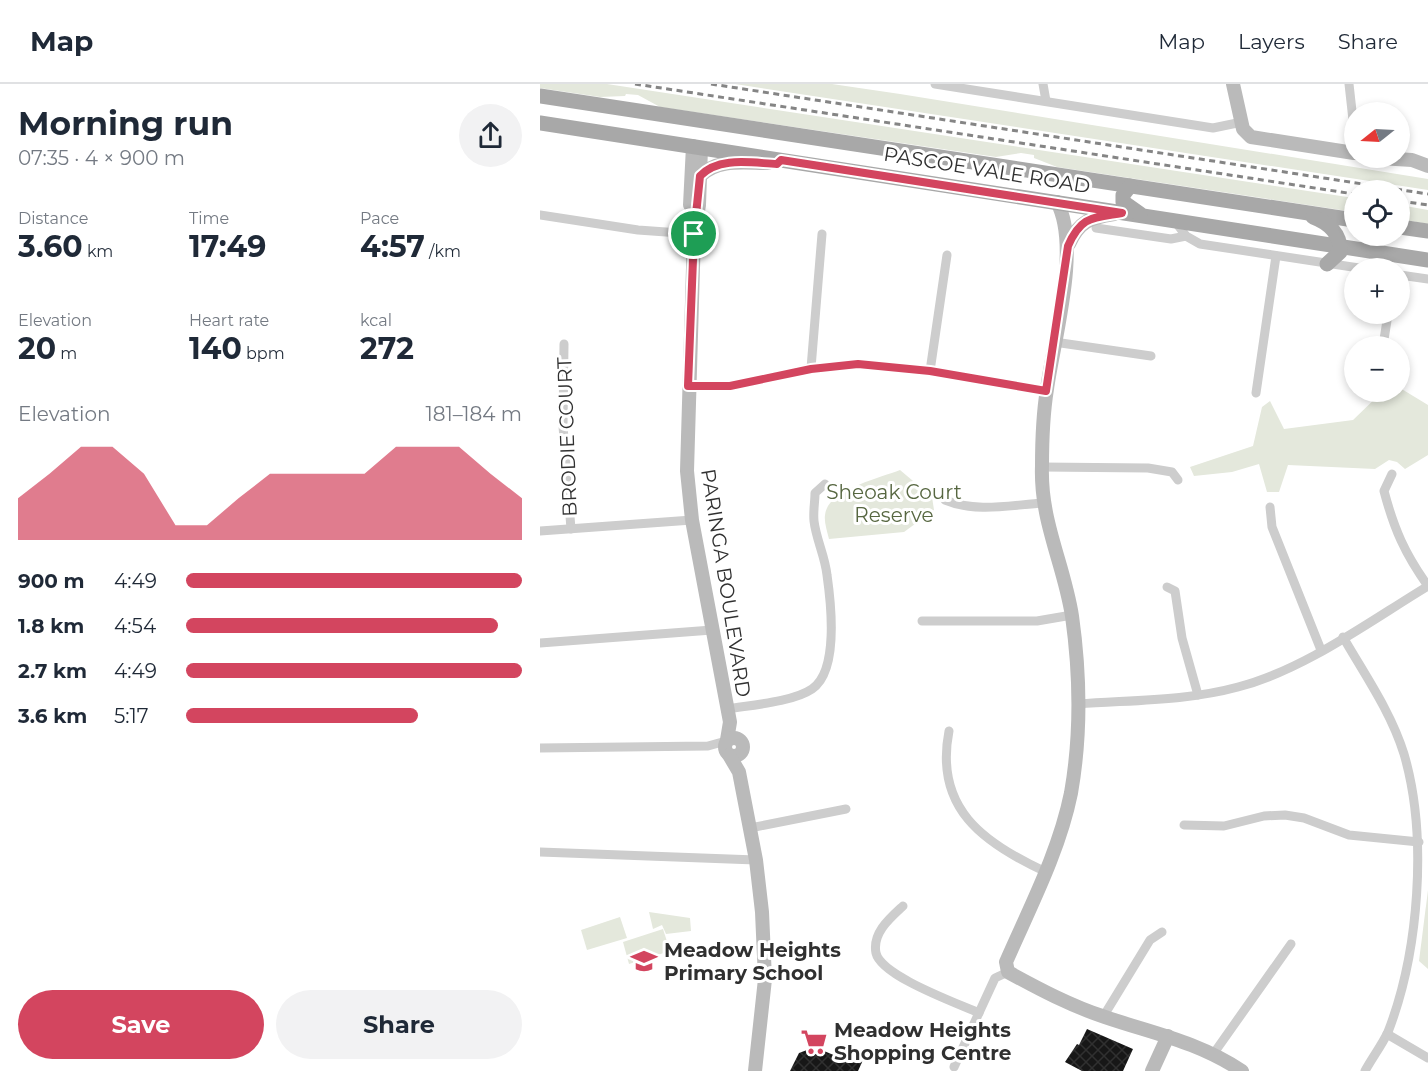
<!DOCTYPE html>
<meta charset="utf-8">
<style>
:root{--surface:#fff;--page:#f2f2f3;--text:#1f2937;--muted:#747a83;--line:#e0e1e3;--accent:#d3455f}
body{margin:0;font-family:Montserrat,sans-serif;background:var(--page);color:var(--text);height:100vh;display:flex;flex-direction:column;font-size:22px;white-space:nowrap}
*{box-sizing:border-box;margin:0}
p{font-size:20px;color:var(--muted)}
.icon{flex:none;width:33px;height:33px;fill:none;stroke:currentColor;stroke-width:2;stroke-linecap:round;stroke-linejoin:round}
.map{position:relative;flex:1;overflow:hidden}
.side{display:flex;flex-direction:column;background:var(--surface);width:540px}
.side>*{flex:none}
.needle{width:39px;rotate:252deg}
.tools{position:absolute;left:804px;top:18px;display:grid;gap:12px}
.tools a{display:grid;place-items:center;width:66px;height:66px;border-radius:50%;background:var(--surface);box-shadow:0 3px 9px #0003;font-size:30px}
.pin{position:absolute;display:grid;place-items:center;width:51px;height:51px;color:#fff;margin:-26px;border:3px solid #fff;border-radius:50%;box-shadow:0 2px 6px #0007}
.round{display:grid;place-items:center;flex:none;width:63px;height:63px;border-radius:32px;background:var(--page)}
.overview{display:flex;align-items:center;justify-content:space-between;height:102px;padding:0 18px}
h1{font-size:33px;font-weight:700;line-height:45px}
.figures{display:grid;grid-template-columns:repeat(3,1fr);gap:9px;height:102px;padding:6px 18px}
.figures div{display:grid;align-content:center}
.figures b{font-size:30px;font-weight:700}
.figures small{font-size:16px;font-weight:400}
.figures p{font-size:16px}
.chart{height:168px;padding:12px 18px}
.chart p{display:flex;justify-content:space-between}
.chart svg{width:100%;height:108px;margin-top:6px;fill:var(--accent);opacity:.7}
.action{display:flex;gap:12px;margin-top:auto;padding:12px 18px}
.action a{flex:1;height:69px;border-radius:36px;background:var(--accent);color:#fff;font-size:24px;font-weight:700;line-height:69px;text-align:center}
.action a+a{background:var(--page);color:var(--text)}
ul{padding:0 18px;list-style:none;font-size:20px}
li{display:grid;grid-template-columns:96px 72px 1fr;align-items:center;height:45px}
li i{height:15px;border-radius:8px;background:var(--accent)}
header{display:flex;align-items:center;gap:36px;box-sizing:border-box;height:84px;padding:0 30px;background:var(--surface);border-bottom:2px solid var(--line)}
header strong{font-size:28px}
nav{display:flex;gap:33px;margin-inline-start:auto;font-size:21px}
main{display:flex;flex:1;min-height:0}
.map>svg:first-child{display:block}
.green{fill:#e4e8dc}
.building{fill:url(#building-cross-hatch)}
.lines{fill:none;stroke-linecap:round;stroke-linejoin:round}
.street{stroke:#cdcdcd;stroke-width:9}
.secondary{stroke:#bababa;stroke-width:14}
.primary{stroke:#a8a8a8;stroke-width:15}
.rail{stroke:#858585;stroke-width:3;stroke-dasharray:6 4.5;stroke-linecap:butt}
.route-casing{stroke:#fff;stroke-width:12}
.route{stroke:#d3455f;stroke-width:8}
.labels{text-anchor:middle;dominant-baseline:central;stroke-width:6;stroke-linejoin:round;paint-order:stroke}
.street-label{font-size:20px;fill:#303030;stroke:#fff}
.park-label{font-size:20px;fill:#576741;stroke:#fff}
.poi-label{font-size:20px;font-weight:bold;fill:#303030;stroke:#fff;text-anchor:start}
</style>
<header>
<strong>Map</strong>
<nav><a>Map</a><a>Layers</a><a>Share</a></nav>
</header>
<main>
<section class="side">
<div class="overview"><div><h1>Morning run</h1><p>07:35 · 4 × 900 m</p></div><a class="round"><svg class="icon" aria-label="share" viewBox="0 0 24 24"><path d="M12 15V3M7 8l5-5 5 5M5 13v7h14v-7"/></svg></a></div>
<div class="figures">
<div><p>Distance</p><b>3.60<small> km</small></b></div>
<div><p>Time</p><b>17:49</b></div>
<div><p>Pace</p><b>4:57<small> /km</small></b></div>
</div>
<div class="figures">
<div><p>Elevation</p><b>20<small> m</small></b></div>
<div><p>Heart rate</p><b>140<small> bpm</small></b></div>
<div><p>kcal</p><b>272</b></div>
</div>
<div class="chart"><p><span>Elevation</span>181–184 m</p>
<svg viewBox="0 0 160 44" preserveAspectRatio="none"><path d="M0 44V27L10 17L20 6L30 6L40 17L50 38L60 38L70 27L80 17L90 17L100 17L110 17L120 6L130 6L140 6L150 17L160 27V44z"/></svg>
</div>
<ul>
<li><b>900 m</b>4:49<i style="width:100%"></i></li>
<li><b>1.8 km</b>4:54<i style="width:93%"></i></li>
<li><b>2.7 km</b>4:49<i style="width:100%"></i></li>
<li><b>3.6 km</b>5:17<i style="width:69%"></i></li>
</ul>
<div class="action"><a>Save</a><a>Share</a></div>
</section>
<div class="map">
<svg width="888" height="987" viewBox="0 0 888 987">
<defs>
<pattern id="building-cross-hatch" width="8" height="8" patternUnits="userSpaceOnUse" patternTransform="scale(1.5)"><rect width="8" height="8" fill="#171717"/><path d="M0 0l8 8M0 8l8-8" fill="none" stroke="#303030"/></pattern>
</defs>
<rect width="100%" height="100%" fill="#fff"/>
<g class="green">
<polygon points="0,0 67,0 814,114 814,128 517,83 494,74 494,71 481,69 456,73 120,23 98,11 86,10 85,12 60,13 0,4"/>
<polygon points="195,0 292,0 360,10 888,95 888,106"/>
<polygon points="860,121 888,126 888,140 860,135"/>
<polygon points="860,304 888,321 888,371 865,385 857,378 849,376 835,385 748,381 739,408 727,408 719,380 692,388 654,392 650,383 713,362 722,323 730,317 744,345 813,336 842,308 860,308"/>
<path d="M 360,386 L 392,413 L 394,426 L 364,448 L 289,455 C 287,447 284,438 285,431 C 287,406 340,394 360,386 Z"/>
<polygon points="888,806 888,885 879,877"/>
<polygon points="109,828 150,834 151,847 126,850 122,841 113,845"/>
<polygon points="80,833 87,854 47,866 41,846"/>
<polygon points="123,845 130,867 89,880 83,858"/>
</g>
<g class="building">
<polygon points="547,945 593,965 583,987 542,987 525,978 537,960 539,961"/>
<polygon points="302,963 324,974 318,987 250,987 259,969 267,966 274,969 277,964 296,972"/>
</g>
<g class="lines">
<g class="street">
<polyline points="395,0 673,44 702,38"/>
<polyline points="503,0 506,17"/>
<polyline points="809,0 814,45"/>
<polyline points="0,131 98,146 154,150"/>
<polyline points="635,137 646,152 660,160 819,184"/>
<polyline points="556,144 631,155 646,152"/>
<polyline points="860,191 888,195"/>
<polyline points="514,258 611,272"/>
<polyline points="24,260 23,342 31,445"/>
<polyline points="843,262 848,230"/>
<polyline points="271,284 282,150"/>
<polyline points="390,287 407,171"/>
<polyline points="148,302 190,302 271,284 318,281 390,287 506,307"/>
<polyline points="716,309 736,172"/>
<polyline points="502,383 608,384 632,388 638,396"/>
<path d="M 852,390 L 844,407 C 854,445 865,470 888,502"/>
<path d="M 405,416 C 436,429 471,421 503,419"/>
<polyline points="730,423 732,443 781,566"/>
<polyline points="0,447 152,436"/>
<polyline points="627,503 635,507 642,554 658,611"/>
<polyline points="382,537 497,537 532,531"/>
<path d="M 803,553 C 825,591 851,628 864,670 C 888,752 879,868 848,948 C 842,961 832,974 825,987"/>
<polyline points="0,559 172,546"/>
<path d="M 539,620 C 591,616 647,617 698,603 C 764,586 830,537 888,502"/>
<path d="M 187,625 C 211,621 253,618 272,605 C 299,587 291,519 287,491 C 285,472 276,455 274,437 C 273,427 275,418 275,409 L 285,400"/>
<path d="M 409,647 C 394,724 443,759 506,788"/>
<polyline points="0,664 168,662 186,657"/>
<polyline points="644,741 684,742 724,732 745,731 764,734 809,751 879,758"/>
<polyline points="210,744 306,725"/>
<polyline points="0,768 216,776"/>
<path d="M 363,822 C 350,834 332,849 336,869 C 341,892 417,919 439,929"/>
<polyline points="563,933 610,856 622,848"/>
<polyline points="847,950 888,974"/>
<polyline points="674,969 751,860"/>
<polyline points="414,983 455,894 468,888"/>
</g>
<g class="secondary">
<polyline points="693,0 703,45 711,53 814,69"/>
<polyline points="161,64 159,121 154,150 147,387 152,436 190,638 187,656"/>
<polyline points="840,74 872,76 888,82"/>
<path d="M 160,92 C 178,74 205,79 228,79"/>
<path d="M 517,118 C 541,163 514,254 507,305 C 503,330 502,356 502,382 C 500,437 524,480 532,532 C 540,589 541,652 531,709 C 519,768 490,823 466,878 L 468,888 C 499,905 531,922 565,933 C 615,950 656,957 702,987"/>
<polyline points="150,121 153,62"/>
<path d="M 529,160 C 539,137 550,134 574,130"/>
<circle cx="194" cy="663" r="9"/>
<polyline points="189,671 199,688 216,776 222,828 225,895 215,987"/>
<polyline points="612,987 628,952"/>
</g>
<g class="primary">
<polyline points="0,12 814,136"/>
<polyline points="0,39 888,176"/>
<polyline points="590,102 583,111 583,118 600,130"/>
<path d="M 773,133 C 789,139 801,150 800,168 L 787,180"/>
<polyline points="860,143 888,147"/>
</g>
<g class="rail">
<polyline points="95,0 814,110"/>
<polyline points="171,0 888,110"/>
<polyline points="860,117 888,121"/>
</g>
</g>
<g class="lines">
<g class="route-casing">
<path id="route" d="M 241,76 L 582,129 C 552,134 541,132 528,162 L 506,307 L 390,287 L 318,280 L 271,285 L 190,302 L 148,302 L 154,150 L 160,92 C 179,72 212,79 237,80 Z"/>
</g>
<use href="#route" class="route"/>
</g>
<defs>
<g id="school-bare" transform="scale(2.07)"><path d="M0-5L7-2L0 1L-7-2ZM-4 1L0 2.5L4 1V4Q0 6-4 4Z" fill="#d3455f" stroke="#fff" stroke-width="2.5" paint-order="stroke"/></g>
<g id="supermarket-bare" transform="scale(2.07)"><path d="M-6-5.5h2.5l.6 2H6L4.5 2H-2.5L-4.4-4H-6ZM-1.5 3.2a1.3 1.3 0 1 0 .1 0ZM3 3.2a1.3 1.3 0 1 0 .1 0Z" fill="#d3455f" stroke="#fff" stroke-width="2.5" paint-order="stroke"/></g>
</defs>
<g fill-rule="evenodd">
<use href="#school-bare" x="104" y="877"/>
<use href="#supermarket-bare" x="274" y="958"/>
</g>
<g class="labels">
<g class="street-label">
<text transform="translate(447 86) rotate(9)">PASCOE VALE ROAD</text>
<text transform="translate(27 353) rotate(-92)">BRODIE COURT</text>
<text transform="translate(186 499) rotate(81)">PARINGA BOULEVARD</text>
</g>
<g class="park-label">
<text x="354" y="408">Sheoak Court<tspan x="354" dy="23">Reserve</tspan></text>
</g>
<g class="poi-label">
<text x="124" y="866">Meadow Heights<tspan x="124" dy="23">Primary School</tspan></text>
<text x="294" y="946">Meadow Heights<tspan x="294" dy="23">Shopping Centre</tspan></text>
</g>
</g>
</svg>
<div class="tools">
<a><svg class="needle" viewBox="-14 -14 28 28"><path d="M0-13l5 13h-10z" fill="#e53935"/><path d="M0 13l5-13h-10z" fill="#747a83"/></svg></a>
<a><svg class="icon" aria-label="locate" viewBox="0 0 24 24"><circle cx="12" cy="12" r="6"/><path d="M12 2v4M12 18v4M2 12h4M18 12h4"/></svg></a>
<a>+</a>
<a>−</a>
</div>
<div class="pin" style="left:154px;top:150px;background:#1e9e55"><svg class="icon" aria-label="arrive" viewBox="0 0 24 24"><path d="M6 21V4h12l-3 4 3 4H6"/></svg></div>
</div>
</main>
